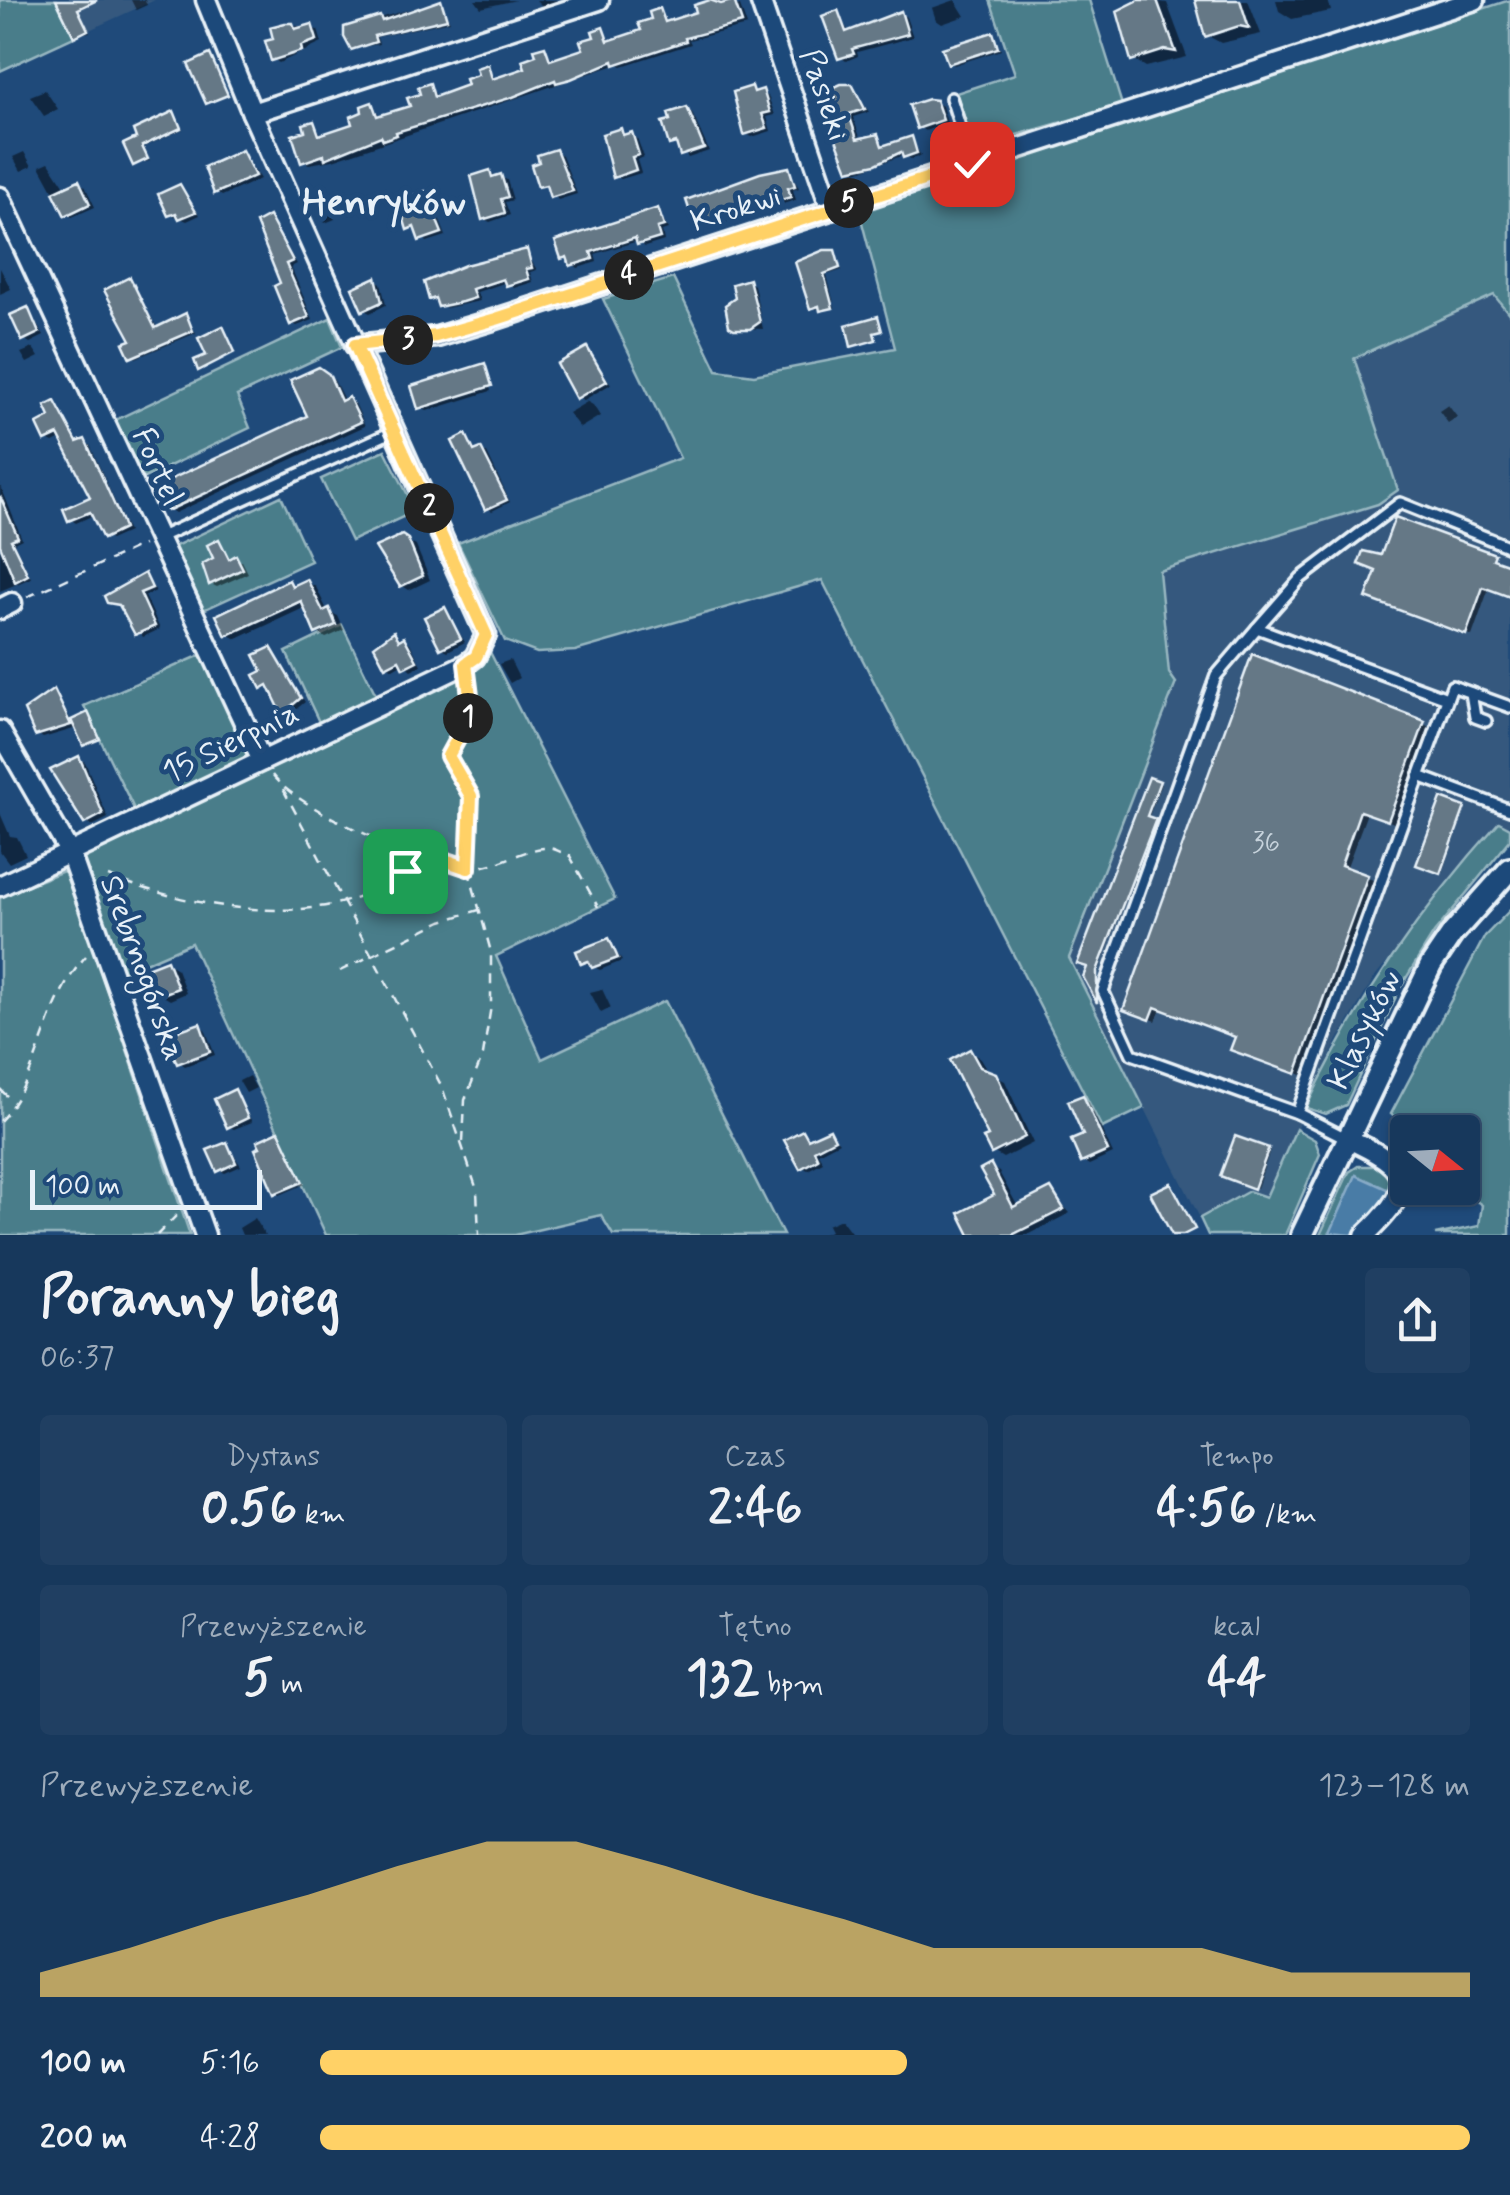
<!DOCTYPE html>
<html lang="pl">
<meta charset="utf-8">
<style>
:root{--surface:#17385c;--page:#203f62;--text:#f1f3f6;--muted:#9eacbb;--line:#365272;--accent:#ffd166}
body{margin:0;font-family:Mynerve,sans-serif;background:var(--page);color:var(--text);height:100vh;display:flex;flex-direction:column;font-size:38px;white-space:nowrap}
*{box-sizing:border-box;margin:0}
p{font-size:32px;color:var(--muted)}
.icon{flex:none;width:55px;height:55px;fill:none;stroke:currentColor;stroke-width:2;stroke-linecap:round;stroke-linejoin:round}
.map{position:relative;height:1235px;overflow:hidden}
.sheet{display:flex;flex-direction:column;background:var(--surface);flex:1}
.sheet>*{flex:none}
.needle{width:65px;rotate:108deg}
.fabs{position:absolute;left:1390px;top:1115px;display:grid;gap:20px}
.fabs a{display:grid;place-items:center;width:90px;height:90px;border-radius:10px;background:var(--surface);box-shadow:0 2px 8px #0004,0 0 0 2px var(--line);font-size:50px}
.scale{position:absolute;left:30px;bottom:25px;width:232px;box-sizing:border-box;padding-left:10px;border:5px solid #e8f1f8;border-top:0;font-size:28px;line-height:35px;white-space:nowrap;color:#e8f1f8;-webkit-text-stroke:8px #1f4a7a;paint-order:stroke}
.pin{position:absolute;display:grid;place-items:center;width:85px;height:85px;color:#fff;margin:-42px;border-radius:20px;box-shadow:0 5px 15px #0006}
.km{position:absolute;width:50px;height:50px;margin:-25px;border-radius:50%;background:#222;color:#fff;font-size:28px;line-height:50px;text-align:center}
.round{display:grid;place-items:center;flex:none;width:105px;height:105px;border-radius:10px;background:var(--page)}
.overview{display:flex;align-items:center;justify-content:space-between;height:170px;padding:0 40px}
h1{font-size:55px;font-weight:700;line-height:75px}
.stats{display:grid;grid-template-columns:repeat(3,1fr);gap:15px;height:170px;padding:10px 40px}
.stats div{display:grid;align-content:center;border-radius:10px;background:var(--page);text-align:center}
.stats b{font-size:50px;font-weight:700}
.stats small{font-size:28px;font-weight:400}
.stats p{font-size:28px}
.chart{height:280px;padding:20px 40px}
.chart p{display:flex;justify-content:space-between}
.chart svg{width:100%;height:180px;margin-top:10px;fill:var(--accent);opacity:.7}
ul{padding:0 40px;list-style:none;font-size:32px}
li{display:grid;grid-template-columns:160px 120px 1fr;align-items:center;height:75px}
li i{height:25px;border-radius:12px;background:var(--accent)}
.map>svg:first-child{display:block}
.built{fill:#34587e}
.green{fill:#487d8a;stroke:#98b7c1;stroke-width:2.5}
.water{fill:#487ca6;stroke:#88abc7;stroke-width:2.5}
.shadow{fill:#0007}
.building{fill:#657886;stroke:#e8f1f8;stroke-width:2.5}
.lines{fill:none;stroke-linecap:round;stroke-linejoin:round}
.service-casing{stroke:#e8f1f8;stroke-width:16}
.minor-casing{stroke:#e8f1f8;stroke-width:25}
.tertiary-casing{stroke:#e8f1f8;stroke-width:28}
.path{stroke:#e8f1f8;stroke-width:2.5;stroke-dasharray:10 8;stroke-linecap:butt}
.service{stroke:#1f4a7a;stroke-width:9}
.minor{stroke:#1f4a7a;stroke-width:18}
.tertiary{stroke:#1f4a7a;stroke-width:20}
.route-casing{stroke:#fff;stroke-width:20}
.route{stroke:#ffd166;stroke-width:12}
.labels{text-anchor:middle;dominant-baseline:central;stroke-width:10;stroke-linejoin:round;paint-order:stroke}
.number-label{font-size:28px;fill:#c7d3dc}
.street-label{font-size:32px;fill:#e8f1f8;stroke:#1f4a7a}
.quarter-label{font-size:38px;font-weight:bold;fill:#e8f1f8;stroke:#1f4a7a}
</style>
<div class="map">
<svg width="1510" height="1235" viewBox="0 0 1510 1235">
<rect width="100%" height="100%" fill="#1f4a7a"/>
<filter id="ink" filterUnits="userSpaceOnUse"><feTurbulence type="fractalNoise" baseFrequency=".01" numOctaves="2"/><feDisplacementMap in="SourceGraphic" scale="20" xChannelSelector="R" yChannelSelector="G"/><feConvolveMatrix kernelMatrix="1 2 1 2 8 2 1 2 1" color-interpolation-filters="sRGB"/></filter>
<g filter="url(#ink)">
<g class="built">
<polygon points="56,0 155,0 74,37"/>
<polygon points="1495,295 1510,315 1510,828 1498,822 1373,980 1337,1042 1265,1197 1249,1191 1200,1218 1069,958 1176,683 1169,673 1158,571 1378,504 1354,358"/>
</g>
<g class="green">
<polygon points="0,0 56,0 74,37 0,71"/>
<polygon points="990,0 1089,0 1122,105 974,147 956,93 1015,74"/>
<polygon points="1510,0 1510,315 1494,295 1354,358 1398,490 1378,504 1159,571 1169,673 1176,683 1069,958 1144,1108 1102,1128 822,580 575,651 537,653 505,641 458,543 680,458 603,299 673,278 717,370 754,375 895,348 859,211"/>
<polygon points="330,318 342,347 237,396 250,428 140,480 113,421"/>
<polygon points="385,450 416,511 351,541 321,479"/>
<polygon points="281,496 311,561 201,611 171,548"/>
<polygon points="342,625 377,697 320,724 286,652"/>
<polygon points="489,650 615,899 496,956 542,1059 665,1001 783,1235 613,1235 601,1215 515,1235 326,1235 191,943 124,972 78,855 477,664"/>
<polygon points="201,655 250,759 136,813 84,706"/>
<path d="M 1499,822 L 1510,828 L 1510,840 L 1434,933 L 1400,988 L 1346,1105 L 1326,1114 L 1306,1108 C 1357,1001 1420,910 1499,822 Z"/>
<polygon points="66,870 190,1235 0,1235 0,896"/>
<polygon points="1510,910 1510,1235 1435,1235 1479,1226 1482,1205 1459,1189 1468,1168 1463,1164 1462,1132 1411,1132 1391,1114 1485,936"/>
<polygon points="1296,1129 1315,1140 1320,1154 1285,1235 1208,1235 1200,1218 1249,1191 1266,1197"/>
<polygon points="1375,1161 1389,1173 1391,1193 1382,1205 1388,1191 1330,1233 1334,1235 1320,1235 1349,1172 1358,1166 1373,1166"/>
</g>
<polygon class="water" points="1356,1175 1389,1190 1382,1205 1352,1235 1330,1233"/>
<g class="shadow">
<polygon points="59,0 75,0 90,32 76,35"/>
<polygon points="131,0 145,0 147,5 136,10"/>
<polygon points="475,0 516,0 481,8"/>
<polygon points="536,0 558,0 542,6"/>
<polygon points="718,0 740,6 747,26 689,40 691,44 622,66 618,64 333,160 309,164 303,161 295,136 314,124 323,136 355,125 353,118 372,105 381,117 413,107 430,86 438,98 470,87 487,67 496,80 528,69 525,61 545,49 554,61 586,51 603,30 612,42 644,32 660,11 669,24 700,13 697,6"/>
<polygon points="955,0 965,16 942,24 936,20 932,8"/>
<polygon points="1144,0 1167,3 1187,57 1146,67 1133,59"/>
<polygon points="1200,0 1248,0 1261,34 1221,43 1208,36"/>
<polygon points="1276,0 1328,0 1331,11 1292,19 1279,11"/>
<polygon points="440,1 450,21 377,37 379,44 353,49 379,18"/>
<polygon points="838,13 850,34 900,13 906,17 913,37 857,52 858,56 846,61 840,57"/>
<polygon points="293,25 318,30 322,43 279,63 273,59"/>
<polygon points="992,34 1001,50 954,65 950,63"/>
<polygon points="852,86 869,112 853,117 861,140 878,137 886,147 912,139 921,156 911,159 904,155 856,172 850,168 837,110"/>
<polygon points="751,88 768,96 775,115 767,117 771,131 752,137 746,134"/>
<polygon points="45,90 58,109 44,116 30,96"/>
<polygon points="935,102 942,106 947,123 925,131 919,127"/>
<polygon points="686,110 692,113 709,151 688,158 680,146 671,143"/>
<polygon points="174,114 183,129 144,147 150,161 135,164 127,145"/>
<polygon points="620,131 637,138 644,157 637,160 641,173 621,179 615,176"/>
<polygon points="24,152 32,166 21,171 13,157"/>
<polygon points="242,152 260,179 222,196 216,192"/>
<polygon points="556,152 562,155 577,194 558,200 549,188 540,185"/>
<polygon points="49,162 66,188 79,183 85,186 95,207 72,217 66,214 40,166"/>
<polygon points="789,170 799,188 793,190 796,200 776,206 769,200 759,203 726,214 729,221 709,227 694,217"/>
<polygon points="490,173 507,180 513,200 505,202 510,215 490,222 484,219"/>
<polygon points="180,187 200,215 187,221 170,214"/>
<polygon points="425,194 431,198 446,236 427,242 418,230 409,228"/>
<polygon points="330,209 335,219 325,223 320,212"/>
<polygon points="658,211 668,229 662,231 664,241 645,247 638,241 595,254 597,262 578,268 563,257"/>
<polygon points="269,219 297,264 291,267 313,320 297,326 292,323"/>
<polygon points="526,252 537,270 530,272 533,282 514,288 507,282 477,292 480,301 446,308 431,298"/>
<polygon points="834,252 842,270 827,275 835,308 815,309 800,261"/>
<polygon points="0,268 11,289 0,294"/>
<polygon points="130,280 158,329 186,316 196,333 136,358 132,356"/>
<polygon points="376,280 381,283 386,305 370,313 364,310"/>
<polygon points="749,282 754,285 763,329 737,328 738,299"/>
<polygon points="28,310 44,336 30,343 24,339"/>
<polygon points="33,348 39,357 27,363 21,353"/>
<polygon points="587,350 611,384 584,400 593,405 600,416 580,428 568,413 587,402 578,397"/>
<polygon points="485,366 491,391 427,411 421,407"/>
<polygon points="325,373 334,380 345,402 355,403 365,426 175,513 169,509 310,418"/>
<polygon points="55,404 80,444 90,445 128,532 110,540 94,515 76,523 70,519 94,498 63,438 53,443 47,440"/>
<polygon points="1448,405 1457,417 1448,423 1439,411"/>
<polygon points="466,437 477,452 487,453 510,502 492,511 487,508"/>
<polygon points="0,484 22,539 14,543 31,578 0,591"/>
<polygon points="1396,520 1494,556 1498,563 1510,568 1510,596 1489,588 1472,636 1374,600 1378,570"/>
<polygon points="402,538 416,546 430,580 409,590 401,585"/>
<polygon points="219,542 232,560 242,561 248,573 217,587 211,584"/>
<polygon points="145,576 156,591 145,596 160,629 143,637 121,605 107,597"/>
<polygon points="307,582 316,587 328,612 338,616 344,630 326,638 317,632 306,607 237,639 228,634 289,583 296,587"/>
<polygon points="445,610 465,642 448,651 442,648"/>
<polygon points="394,634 410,643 421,665 411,670 403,663 393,669 387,665"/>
<polygon points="271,650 305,702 289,715 272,688 263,687"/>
<polygon points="510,660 519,678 510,683 499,664"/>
<polygon points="55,692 72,722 90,716 100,740 87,746 77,728 43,738 37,734"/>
<polygon points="1424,724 1429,727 1394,823 1367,813 1346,869 1373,880 1302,1075 1239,1052 1238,1037 1161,1009 1156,1021 1131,1012"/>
<polygon points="79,759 85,762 108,818 92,826 86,823"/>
<polygon points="1150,780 1161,784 1148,819 1156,823 1098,973 1098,1001 1086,977"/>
<polygon points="1442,801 1465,810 1443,873 1419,864"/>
<polygon points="0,813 10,836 17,837 26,855 9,863 0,851"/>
<polygon points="609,940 622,961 600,970 583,962"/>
<polygon points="167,963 177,969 186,993 170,1000 160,994"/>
<polygon points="602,989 611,1008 601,1013 590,992"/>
<polygon points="199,1026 205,1029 215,1055 185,1066 179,1062"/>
<polygon points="970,1052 980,1058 989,1073 1005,1081 1033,1143 1003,1158 993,1152"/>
<polygon points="249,1076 256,1088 246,1093 239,1081"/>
<polygon points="235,1092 252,1122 234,1129 228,1126"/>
<polygon points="1082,1098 1088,1101 1113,1154 1089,1165 1083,1161"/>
<polygon points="830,1132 839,1142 818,1153 823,1162 808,1170 802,1167 803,1133 812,1141"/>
<polygon points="279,1134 305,1184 280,1195 276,1192"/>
<polygon points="1237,1139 1270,1151 1257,1188 1224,1175"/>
<polygon points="227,1144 241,1166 225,1173 219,1170"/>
<polygon points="991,1167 999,1172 1018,1207 1050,1191 1070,1213 1027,1235 973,1235 997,1196"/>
<polygon points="255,1218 265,1235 242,1235 239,1228"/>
<polygon points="841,1219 853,1235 821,1235 830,1231 827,1225"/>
</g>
<g class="building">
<polygon points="56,0 97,0 78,9 88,30 74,37"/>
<polygon points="441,0 447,19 374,36 376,42 351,50 344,37 344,27 380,16 382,21"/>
<polygon points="710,0 721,4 734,0 742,23 685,38 686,41 614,65 613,61 571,79 556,83 555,80 513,97 396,132 397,135 383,140 381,136 325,159 324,155 301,163 292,135 305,131 303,124 314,121 319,135 352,124 350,117 362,112 361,106 372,102 377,116 410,106 407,98 420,94 418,87 430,83 434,97 467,85 465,79 478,75 476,68 488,64 492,79 525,68 522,60 536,55 534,49 545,46 550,60 583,49 580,41 594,37 592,31 603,27 608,41 641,30 638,23 651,19 649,12 660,8 665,22 696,12 694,5"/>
<polygon points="1139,0 1157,0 1176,52 1165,50 1131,61 1117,11"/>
<polygon points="1195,0 1240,0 1249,28 1239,26 1205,37"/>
<polygon points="838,10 846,32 901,11 908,34 852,49 854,54 838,59 822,16"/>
<polygon points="285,23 293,23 295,29 312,24 317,40 301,46 302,51 271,61 265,41 273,39 270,27"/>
<polygon points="993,32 998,48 948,64 942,48"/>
<polygon points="210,54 228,95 206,104 188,64"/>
<polygon points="841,84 852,84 865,109 849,114 857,139 878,134 882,146 912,136 917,153 903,158 901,152 876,164 848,170 825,111 834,109 828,90"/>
<polygon points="752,86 754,92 763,89 770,112 762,114 767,128 744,135 733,92"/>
<polygon points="928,99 936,100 943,120 917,129 909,105"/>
<polygon points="687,107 704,148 680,156 676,143 669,145 662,122 670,120 668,113"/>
<polygon points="174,111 181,128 142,146 148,159 133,166 123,144 136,138 133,130"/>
<polygon points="621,128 623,135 632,132 639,155 632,157 636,170 613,178 602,134"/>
<polygon points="556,149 573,191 550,198 546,185 538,187 531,165 539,162 537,155"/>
<polygon points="242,150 255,176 214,194 204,167"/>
<polygon points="789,167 795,186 788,188 791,197 768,204 766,197 752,200 722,211 724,218 701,225 698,216 692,218 686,200 760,173"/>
<polygon points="490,170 492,177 501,174 508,197 501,199 505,213 482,220 471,176"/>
<polygon points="79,180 90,204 65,216 53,192"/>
<polygon points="180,184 196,212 179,219 176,213 168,216 158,194"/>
<polygon points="425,191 442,233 419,241 414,227 407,230 400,207 409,204 407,197"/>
<polygon points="658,208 664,226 657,228 660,238 637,245 635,238 591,252 593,259 570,266 567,257 561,259 555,241"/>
<polygon points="269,216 293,261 286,264 309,317 290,325 274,286 280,283 256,223"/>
<polygon points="527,249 532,268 526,269 529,279 506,286 503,279 472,289 475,298 462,302 438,307 435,298 429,300 424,282 465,265"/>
<polygon points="824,250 835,250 840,268 824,274 833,308 820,311 819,306 810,309 795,262"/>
<polygon points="130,277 155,328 186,313 193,331 130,358 123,343 131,340 104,290"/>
<polygon points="376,277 382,302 362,311 352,288"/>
<polygon points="749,279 760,322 750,329 734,329 729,326 725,305 735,298 732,284"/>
<polygon points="28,307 39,333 22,341 10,315"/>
<polygon points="878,316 882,331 874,333 876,340 851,347 846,325"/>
<polygon points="223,326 235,352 198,371 194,360 206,355 198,338"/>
<polygon points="587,347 607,381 576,399 557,364"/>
<polygon points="485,363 492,386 418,409 411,386"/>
<polygon points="319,367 329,374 341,401 349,397 361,422 167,511 156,486 307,416 290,380"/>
<polygon points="55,401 77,442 85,439 122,522 124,529 103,539 90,512 68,521 63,509 90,497 58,435 45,441 37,424 50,417 45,406"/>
<polygon points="466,434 474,451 481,448 507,500 485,510 452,441"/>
<polygon points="0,496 18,537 11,540 28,575 15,582 0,545"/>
<polygon points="1395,517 1495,554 1493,559 1510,565 1510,597 1483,587 1466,635 1366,598 1376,571 1358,564 1363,551 1381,555"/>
<polygon points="402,535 408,539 423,576 400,587 375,547"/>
<polygon points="219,539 229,559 236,555 243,569 209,585 202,564 213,558 207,545"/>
<polygon points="145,573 152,588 140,593 155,626 135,635 119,605 107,603 104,596"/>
<polygon points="307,579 323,611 329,608 336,625 315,634 301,601 226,636 216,615 289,580 292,586"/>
<polygon points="445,607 461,639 440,649 424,617"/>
<polygon points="394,631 399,640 404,637 417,661 403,668 399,660 385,667 374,646"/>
<polygon points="271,647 301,698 282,714 268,685 261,689 254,675 262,671 254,655"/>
<polygon points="1252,654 1425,721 1388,821 1360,811 1341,865 1368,875 1296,1074 1230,1050 1235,1037 1155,1007 1150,1020 1123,1010"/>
<polygon points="54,689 71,725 35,736 24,710"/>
<polygon points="88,712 100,739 83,746 71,720"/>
<polygon points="79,756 103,814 84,824 50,770"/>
<polygon points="1149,777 1160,781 1147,816 1156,819 1097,971 1097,1003 1083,977 1087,967 1077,964"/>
<polygon points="1441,798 1465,807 1441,874 1416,865"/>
<polygon points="609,938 618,958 592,968 588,961 581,964 576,951"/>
<polygon points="167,960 178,988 158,996 144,969"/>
<polygon points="200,1023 210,1052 177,1064 166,1035"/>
<polygon points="970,1049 980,1067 996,1073 1025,1137 991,1154 983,1138 988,1136 950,1060"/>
<polygon points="235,1089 248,1118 227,1128 214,1099"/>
<polygon points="1083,1095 1108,1151 1081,1163 1071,1140 1083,1135 1068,1101"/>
<polygon points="830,1129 835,1139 814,1150 818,1159 800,1169 784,1140 803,1130 808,1139"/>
<polygon points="279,1131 303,1182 274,1194 255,1149 260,1147 257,1141"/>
<polygon points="1235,1136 1269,1148 1254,1189 1220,1176"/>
<polygon points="227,1142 236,1163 217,1172 207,1150"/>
<polygon points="991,1164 1013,1207 1051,1188 1064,1209 1012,1235 970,1235 959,1213 994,1195 980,1170"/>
<polygon points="1171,1183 1195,1229 1183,1235 1172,1235 1150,1193"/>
</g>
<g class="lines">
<g class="service-casing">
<g id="service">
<polyline points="951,98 972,164"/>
<polyline points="156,539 394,431"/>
<polyline points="1257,628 1301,578 1400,503 1510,547"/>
<polyline points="1471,693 1475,717 1486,721"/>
<polyline points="1419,776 1510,810"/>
<polyline points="1297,1113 1132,1054 1103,991 1216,676 1257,628 1447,698"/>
<polyline points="1346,1138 1297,1113 1452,686 1510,707"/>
</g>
</g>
<g class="minor-casing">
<g id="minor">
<polyline points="760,0 831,209"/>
<polyline points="252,113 599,0"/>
<polyline points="0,197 262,761"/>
<polyline points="355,345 437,337 496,319 1475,0"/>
<polyline points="0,609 12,603"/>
<polyline points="0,731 70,853 205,1235"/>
<polyline points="0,886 466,664 475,657 486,635 252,113 206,0"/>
<path d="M 1346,1138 C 1411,1167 1419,1184 1365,1235"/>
</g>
</g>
<g class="tertiary-casing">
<polyline id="tertiary" points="1302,1235 1431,965 1452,934 1510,869"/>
</g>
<g class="path">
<polyline points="27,597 143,545"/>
<path d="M 272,775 C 297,809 430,868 473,867 C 499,867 526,847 548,848 C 554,848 564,854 570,856 L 598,907"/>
<polyline points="283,789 442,1087 477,1190 479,1235"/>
<path d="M 108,876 C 185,905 287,925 366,895 C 387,886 406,870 424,857"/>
<polyline points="340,971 442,921 479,910"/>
<polyline points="0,1089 13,1102"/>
<path d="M 0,1121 C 43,1074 40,1008 86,956"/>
<polyline points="463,1142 465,1100 483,1055 491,1006 491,952 468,868 471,796 448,756 471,712 468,680"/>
<polyline points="157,1235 179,1213"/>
</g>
<use href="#service" class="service"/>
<use href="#minor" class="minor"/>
<use href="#tertiary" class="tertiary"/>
</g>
</g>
<g class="lines" filter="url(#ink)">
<g class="route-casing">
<polyline id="route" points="405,871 427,854 468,868 471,796 448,756 472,712 466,664 476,657 486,635 355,345 436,336 496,319 972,164"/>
</g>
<use href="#route" class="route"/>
</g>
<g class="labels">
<g class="number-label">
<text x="1266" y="843">36</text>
</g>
<g class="street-label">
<text transform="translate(824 95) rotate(71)">Pasieki</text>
<text transform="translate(736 209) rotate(-18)">Krokwi</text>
<text transform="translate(157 467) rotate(66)">Fortel</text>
<text transform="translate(231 743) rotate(-26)">15 Sierpnia</text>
<text transform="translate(142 968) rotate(70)">Srebrnogórska</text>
<text transform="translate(1365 1030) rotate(-64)">Klasyków</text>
</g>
<g class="quarter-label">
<text x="384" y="203">Henryków</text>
</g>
</g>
</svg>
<div class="fabs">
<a><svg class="needle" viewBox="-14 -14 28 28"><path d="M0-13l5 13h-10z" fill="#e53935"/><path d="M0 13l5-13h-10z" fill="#9eacbb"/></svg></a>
</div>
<div class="scale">100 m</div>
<div class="pin" style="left:405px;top:871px;background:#1e9e55"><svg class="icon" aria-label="arrive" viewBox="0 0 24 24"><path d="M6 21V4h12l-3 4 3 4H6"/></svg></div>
<div class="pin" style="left:972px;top:164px;background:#d93025"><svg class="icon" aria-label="check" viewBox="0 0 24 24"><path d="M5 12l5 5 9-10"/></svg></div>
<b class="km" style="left:468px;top:718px">1</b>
<b class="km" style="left:429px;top:508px">2</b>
<b class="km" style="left:408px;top:340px">3</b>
<b class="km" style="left:629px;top:275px">4</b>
<b class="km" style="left:849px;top:203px">5</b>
</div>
<section class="sheet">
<div class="overview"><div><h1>Poranny bieg</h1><p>06:37</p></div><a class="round"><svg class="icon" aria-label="share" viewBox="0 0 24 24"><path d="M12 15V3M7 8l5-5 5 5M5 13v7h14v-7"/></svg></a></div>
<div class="stats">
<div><p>Dystans</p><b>0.56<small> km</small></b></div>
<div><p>Czas</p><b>2:46</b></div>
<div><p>Tempo</p><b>4:56<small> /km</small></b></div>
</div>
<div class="stats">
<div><p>Przewyższenie</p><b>5<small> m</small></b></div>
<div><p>Tętno</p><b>132<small> bpm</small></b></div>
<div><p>kcal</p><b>44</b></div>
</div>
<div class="chart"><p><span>Przewyższenie</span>123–128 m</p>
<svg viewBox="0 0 160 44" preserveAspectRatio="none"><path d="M0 44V38L10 32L20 25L30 19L40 12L50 6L60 6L70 12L80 19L90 25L100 32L110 32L120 32L130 32L140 38L150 38L160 38V44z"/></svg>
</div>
<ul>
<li><b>100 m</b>5:16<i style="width:51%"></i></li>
<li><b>200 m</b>4:28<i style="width:100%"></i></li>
</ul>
</section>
